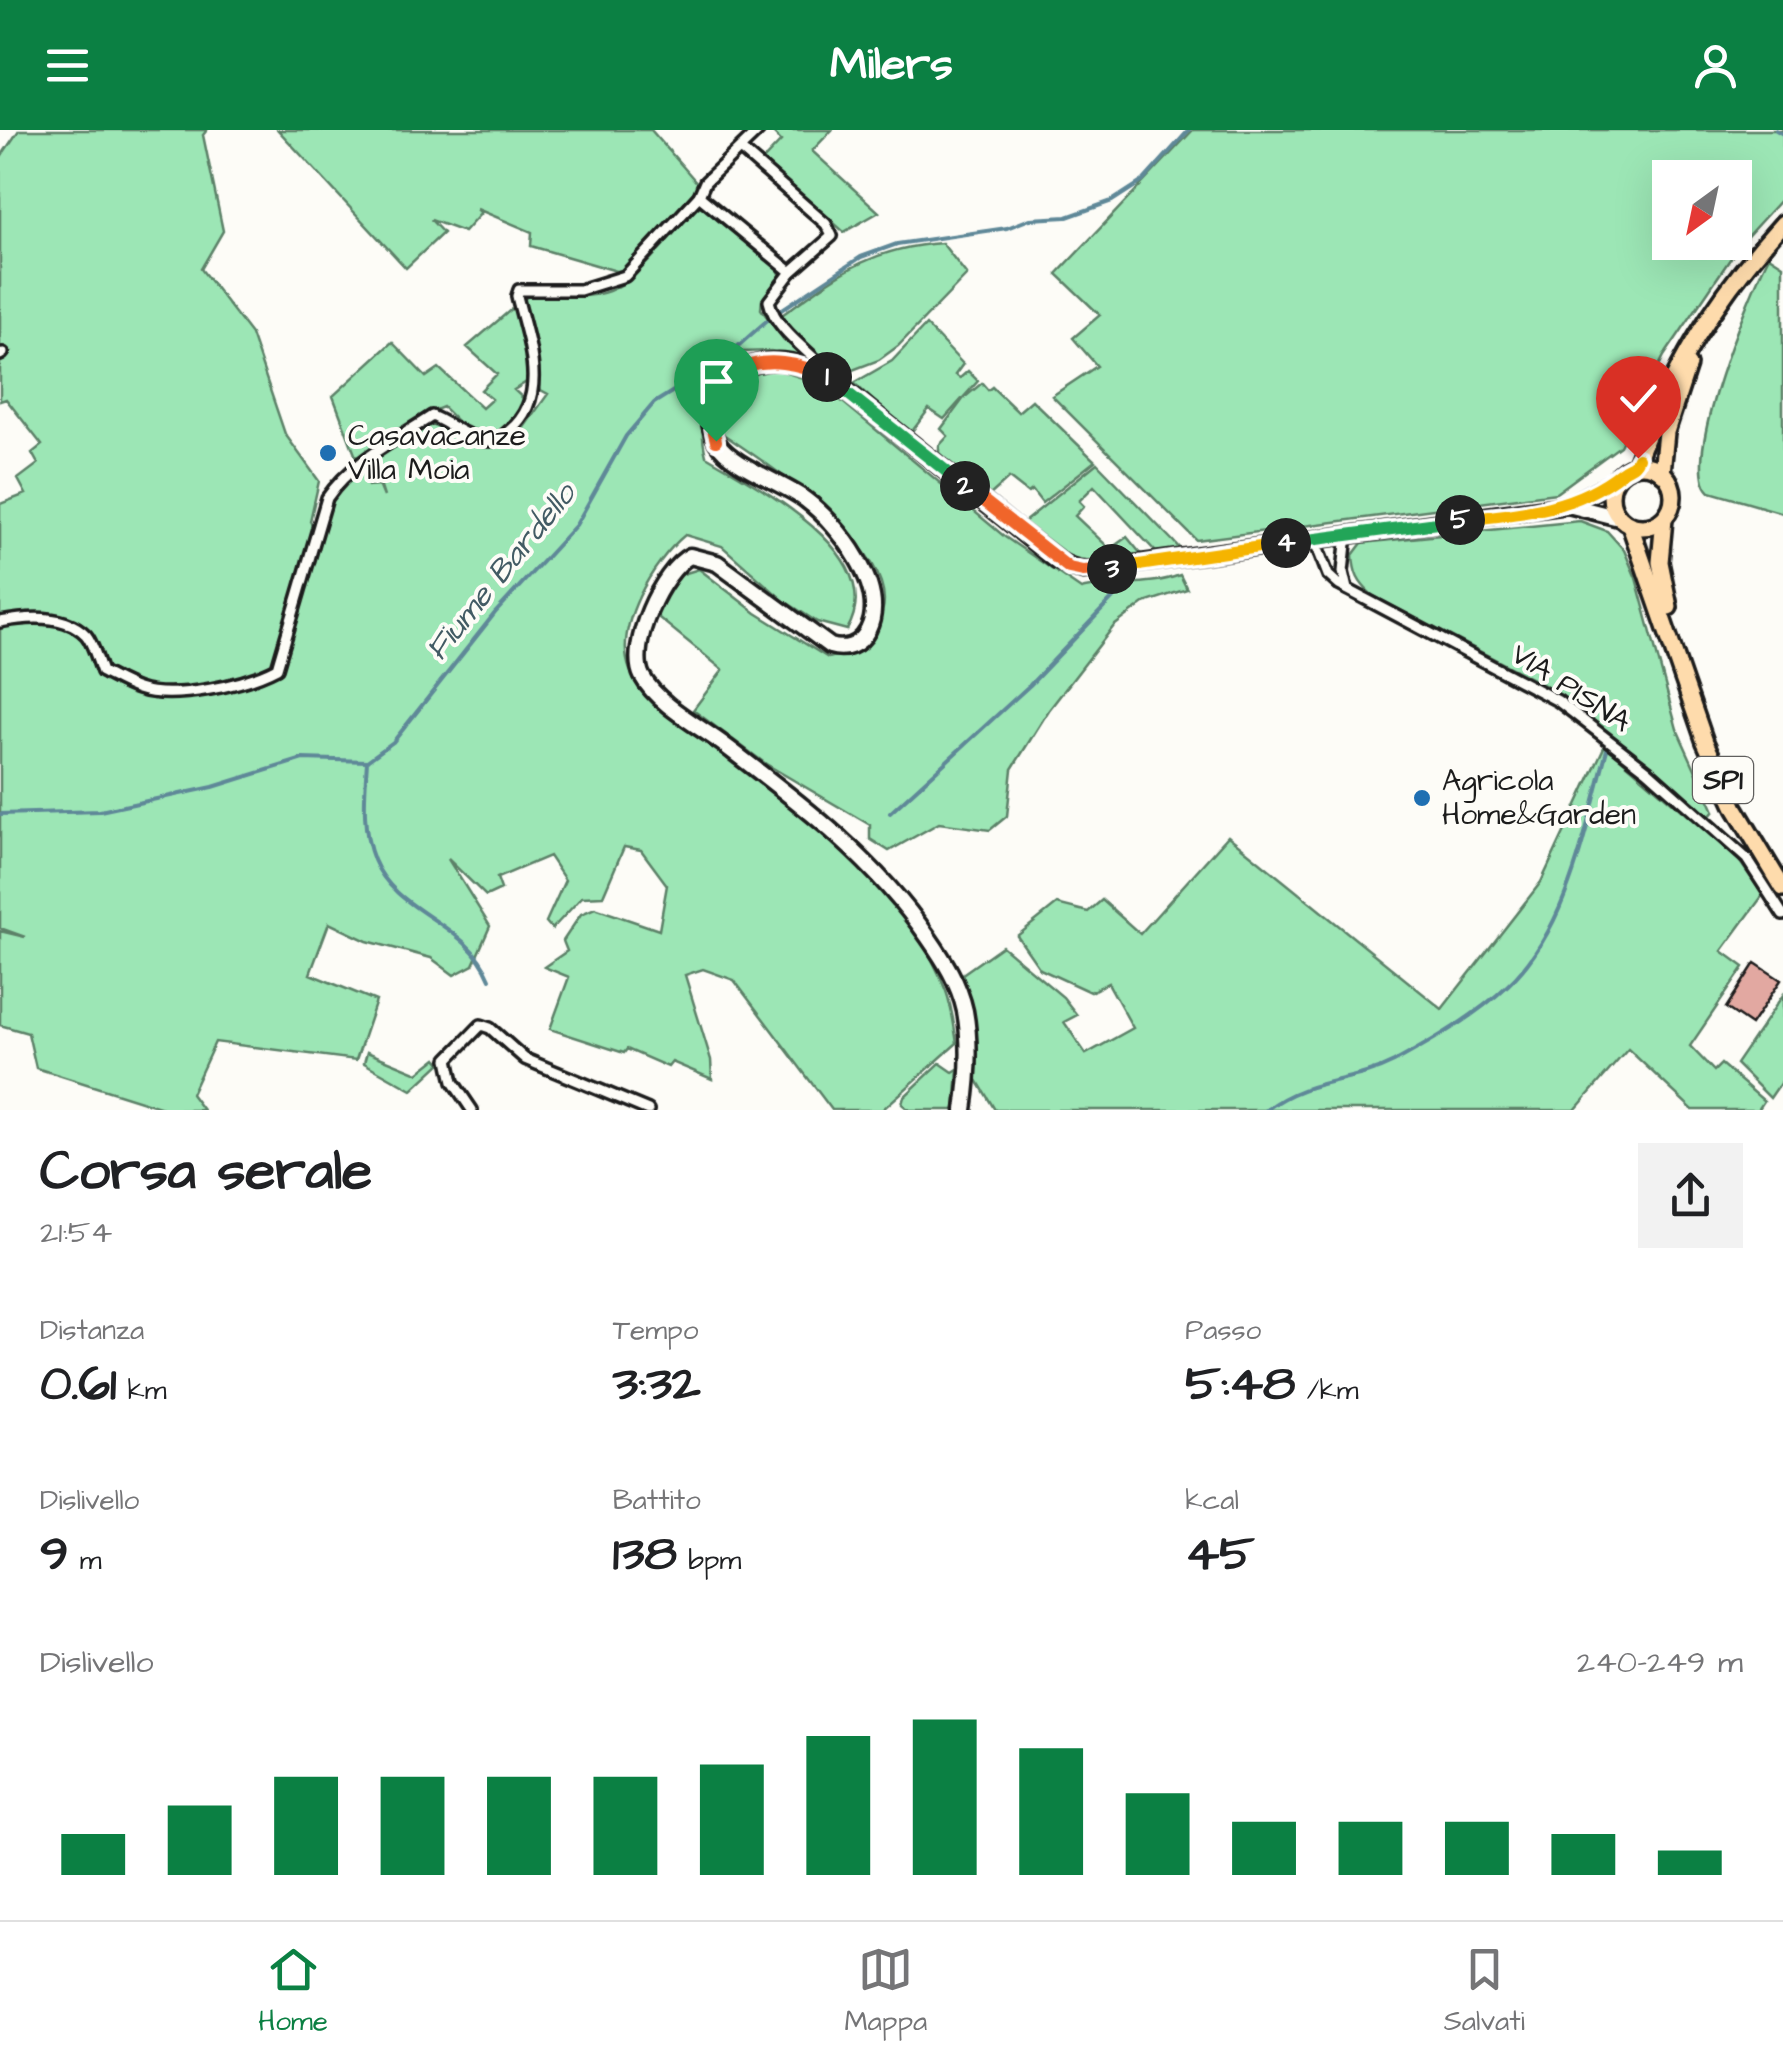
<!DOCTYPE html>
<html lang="it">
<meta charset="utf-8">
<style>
:root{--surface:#fff;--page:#f2f2f2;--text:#202124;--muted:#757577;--line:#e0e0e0;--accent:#0b8043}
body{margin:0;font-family:"Architects Daughter",sans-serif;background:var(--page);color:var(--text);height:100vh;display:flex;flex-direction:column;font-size:38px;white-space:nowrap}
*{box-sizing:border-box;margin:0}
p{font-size:32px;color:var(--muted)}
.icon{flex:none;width:55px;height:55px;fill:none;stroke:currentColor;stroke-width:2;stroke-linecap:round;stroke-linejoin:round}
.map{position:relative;height:980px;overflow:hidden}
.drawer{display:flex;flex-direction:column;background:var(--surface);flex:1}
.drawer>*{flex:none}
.needle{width:65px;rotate:213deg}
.buttons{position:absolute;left:1652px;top:30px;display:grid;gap:20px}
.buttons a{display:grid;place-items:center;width:100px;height:100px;border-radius:0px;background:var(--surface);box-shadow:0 10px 40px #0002;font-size:50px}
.pin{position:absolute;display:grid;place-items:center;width:85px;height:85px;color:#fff;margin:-102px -42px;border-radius:50% 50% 50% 0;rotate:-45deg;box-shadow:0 0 10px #0007}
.pin .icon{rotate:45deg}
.km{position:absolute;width:50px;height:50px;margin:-25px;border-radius:50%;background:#222;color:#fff;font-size:28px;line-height:50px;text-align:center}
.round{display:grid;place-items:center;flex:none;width:105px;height:105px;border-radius:0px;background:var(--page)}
.overview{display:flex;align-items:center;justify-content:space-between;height:170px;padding:0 40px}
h1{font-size:55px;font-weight:700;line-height:75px}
.metrics{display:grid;grid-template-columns:repeat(3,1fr);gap:15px;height:170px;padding:10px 40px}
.metrics div{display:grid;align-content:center}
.metrics b{font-size:50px;font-weight:700}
.metrics small{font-size:28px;font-weight:400}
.metrics p{font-size:28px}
.chart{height:280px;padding:20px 40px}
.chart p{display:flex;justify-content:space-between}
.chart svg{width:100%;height:180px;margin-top:10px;stroke:var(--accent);stroke-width:6}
header{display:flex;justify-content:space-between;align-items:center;height:130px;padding:0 40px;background:var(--accent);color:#fff;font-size:45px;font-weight:700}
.tab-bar{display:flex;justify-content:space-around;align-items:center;height:140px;border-top:2px solid var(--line);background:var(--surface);font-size:28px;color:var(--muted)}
.tab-bar a{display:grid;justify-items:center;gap:5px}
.tab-bar .selected{color:var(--accent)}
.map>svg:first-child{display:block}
.green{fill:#9ce6b5;stroke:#5c8168;stroke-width:2.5;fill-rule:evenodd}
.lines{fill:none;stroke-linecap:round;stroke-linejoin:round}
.stream{stroke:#5e8898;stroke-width:4}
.building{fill:#e2a8a1;stroke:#1c1c1c;stroke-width:2.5}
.street-casing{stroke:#1c1c1c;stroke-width:16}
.secondary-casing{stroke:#1c1c1c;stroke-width:21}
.primary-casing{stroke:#1c1c1c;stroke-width:22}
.street{stroke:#fdfcf7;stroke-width:9}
.secondary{stroke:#fdfcf7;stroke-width:14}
.primary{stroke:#fedbac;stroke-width:15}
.split-1-casing{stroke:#fff;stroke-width:20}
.split-2-casing{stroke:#fff;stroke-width:20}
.split-3-casing{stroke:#fff;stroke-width:20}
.split-4-casing{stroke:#fff;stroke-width:20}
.split-5-casing{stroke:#fff;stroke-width:20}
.split-6-casing{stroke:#fff;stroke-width:20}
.split-1{stroke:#f0652b;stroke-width:12}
.split-2{stroke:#22a559;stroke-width:12}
.split-3{stroke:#f0652b;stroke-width:12}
.split-4{stroke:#f5b400;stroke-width:12}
.split-5{stroke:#22a559;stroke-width:12}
.split-6{stroke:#f5b400;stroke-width:12}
.poi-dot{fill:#1f6fb2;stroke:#fdfcf7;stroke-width:4}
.labels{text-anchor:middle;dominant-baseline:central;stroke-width:8;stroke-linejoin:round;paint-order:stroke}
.shield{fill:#fdfcf7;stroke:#605f5e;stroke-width:2.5}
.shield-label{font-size:28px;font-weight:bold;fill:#1c1c1c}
.poi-label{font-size:30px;fill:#1c1c1c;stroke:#fdfcf7;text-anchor:start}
.street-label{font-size:30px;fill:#1c1c1c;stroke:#fdfcf7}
.water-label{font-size:32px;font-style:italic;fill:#425b64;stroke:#fdfcf7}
</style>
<header><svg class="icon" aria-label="menu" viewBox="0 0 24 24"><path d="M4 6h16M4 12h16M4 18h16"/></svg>Milers<svg class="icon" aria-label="person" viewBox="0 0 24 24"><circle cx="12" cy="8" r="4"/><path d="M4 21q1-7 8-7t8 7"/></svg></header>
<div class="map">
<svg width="1783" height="980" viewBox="0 0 1783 980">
<rect width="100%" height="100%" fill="#fdfcf7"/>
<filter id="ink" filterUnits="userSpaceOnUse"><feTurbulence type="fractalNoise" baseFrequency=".01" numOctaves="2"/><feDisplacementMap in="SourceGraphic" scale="20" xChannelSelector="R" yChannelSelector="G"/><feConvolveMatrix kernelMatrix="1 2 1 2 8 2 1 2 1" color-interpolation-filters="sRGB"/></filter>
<g filter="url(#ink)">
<g class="green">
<path d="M 19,0 L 207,0 L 203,5 L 223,101 L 201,139 L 251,204 L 285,304 L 319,351 L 310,391 L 319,408 L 336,361 L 357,342 L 367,342 L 368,356 L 379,355 L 384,367 L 372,329 C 420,297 419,281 474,311 L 485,303 L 462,296 L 443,277 L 423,285 L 361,329 L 356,327 L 333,266 L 392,212 L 426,247 L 439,238 L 482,278 L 492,269 L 481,260 L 497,244 L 467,217 L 514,177 L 531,240 L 531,249 L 514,260 L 526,271 L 516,286 L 501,299 L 515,310 L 548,264 L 539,259 L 538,238 L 523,172 L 530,161 C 605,173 619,166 668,110 C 678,98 688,83 701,76 L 775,133 L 782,148 L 762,170 L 761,179 L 784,210 L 817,234 L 771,221 L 741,222 C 712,253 695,281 706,326 C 757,357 891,424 847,500 L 817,492 L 783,470 L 722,416 L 685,405 C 653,431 613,498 630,540 C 640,565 685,595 707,612 C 796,680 905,751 946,861 C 952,877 954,896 957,913 L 882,980 L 832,980 L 734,850 L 703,839 L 685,845 L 711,930 L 712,949 L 672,932 L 668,937 L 627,919 L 624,923 L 550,899 L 569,847 L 544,837 L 567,821 L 563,811 L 581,784 L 595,778 L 659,800 L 667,755 L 641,720 L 624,717 L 603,766 L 582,767 L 552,799 L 546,792 L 565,750 L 549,726 L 497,748 L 501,759 L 486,766 L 448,729 L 490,796 L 473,835 L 454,845 L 431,828 L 367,811 L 329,793 L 310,844 L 376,871 L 356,930 L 215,912 L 191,964 L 203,980 L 169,980 L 36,938 L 28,903 L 0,895 L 0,801 L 25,807 L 0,798 L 0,374 L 26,364 L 18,349 L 38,334 L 32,323 L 42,315 L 6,269 L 0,271 L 0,230 L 10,222 L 0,222 L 0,28 Z"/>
<polygon points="278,0 651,0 699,55 646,122 620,142 531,116 532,102 477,79 481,83 464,102 431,90 443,103 406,138"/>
<polygon points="770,0 832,0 812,21 879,82 844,102 763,30 781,11"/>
<path d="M 1193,0 L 1783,0 L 1783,67 L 1741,113 L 1664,226 L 1620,316 L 1556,363 L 1196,410 L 1052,266 L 1097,236 L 1073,208 L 1100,185 L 1057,144 ZM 1670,48 L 1735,48 L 1735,112 L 1670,112 Z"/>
<path d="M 942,113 L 967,145 L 898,216 L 879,230 L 842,244 L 794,202 L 782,185 C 839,144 870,118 942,113 Z"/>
<path d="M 1769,126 L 1783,135 L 1783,383 L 1710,362 C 1678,334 1751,160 1769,126 Z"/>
<polygon points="926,195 963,234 955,245 960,248 968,241 978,251 944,289 929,279 910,304 854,253 892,231"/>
<path d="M 753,239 L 775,239 L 821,254 L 1005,407 L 1081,459 C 1114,451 1149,457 1180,445 L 1187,459 L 1144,473 L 1114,496 L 1049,580 L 1012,639 L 1007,686 L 990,700 L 939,693 L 889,721 L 870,709 L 870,695 L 766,634 L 693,580 L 723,540 L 654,484 L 673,447 L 699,439 L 756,483 L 828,528 C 850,522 865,513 877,493 C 918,430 764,332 720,302 C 708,272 726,252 753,239 Z"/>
<polygon points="982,253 988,260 992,257 1018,282 1032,270 1095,331 1042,373 1032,360 1028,363 1009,348 989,366 939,323 939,316 948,306 941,299 964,268"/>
<polygon points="1097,333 1173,411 1181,420 1156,422 1094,356 1079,371 1084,376 1075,386 1110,419 1127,407 1141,424 1092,431 1072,428 1024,392"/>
<path d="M 1580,391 L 1607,401 L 1624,420 L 1636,448 L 1677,599 L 1714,681 L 1709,687 L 1550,558 L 1372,465 C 1358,452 1354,444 1353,425 L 1362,413 Z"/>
<polygon points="1605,615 1738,729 1763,765 1722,821 1744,837 1690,916 1714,941 1721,934 1764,971 1758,980 1693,980 1628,919 1575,980 995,980 974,945 973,884 961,845 1002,816 1063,867 1077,885 1064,892 1086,924 1133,898 1108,853 1090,862 1040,839 1017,806 1057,774 1088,782 1102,770 1140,804 1228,706 1442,879 1541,752"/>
<polygon points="1783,865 1783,949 1770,968 1736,934"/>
<polygon points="367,922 418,943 437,928 441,933 412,960 364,933"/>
<polygon points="940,933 953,942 958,939 955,980 909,980 902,974 904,967"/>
</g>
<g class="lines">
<g class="stream">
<polyline points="1776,0 1783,4"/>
<path d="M 367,631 C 365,664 361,698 374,730 C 396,784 467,791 490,849"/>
<polyline points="890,683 1030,555 1115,466"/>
<polyline points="0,684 100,681 213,657 303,629 367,631 393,612 495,483 576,395 626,306 654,273 720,232 772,186 861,127 897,114 1007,98 1030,89 1067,87 1112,71 1143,51 1189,0"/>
<path d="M 1266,980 C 1311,946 1349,955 1394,932 C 1432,911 1477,885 1508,855 C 1570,797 1586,694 1608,616"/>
</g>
</g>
<polygon class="building" points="1755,833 1781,850 1751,895 1726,878"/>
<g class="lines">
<g class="street-casing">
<g id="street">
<path d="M 740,19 L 826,94 L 832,106 L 791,142 L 769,171 C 776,203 814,223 833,248"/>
<polyline points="699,66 791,142"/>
<polyline points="0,225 3,223"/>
<polyline points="1347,404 1343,442 1347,459"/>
<polyline points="1314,409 1328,445 1339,455 1558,571 1647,640 1747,729 1783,785"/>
<path d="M 0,492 C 26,487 65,483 86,505 C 93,513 98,532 102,542 C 114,548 126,555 138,559 C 173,571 245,555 277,538 L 327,368 C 352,331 396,310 432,286 C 448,293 472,311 490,311 C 498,311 505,305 510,300 C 551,265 527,209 517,166 L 519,160 L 580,160 L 625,146 L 699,66 L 705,52 L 759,0"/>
<polyline points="472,980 453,952 448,929 481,895 490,898 525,929 648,980"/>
</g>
</g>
<g class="secondary-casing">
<g id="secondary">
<polyline points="1568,375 1619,388"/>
<path d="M 964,980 C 969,947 971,914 965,881 C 959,853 944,830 928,807 C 872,726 800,673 723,614 C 699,596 657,574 642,546 C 627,516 662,440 690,426 L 717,433 L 830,516 C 846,521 860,515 868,500 C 889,458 838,394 806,370 C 784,353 730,335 717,312 C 689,262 744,224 790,232 C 808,236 823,244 838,254 L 1057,431 L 1083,441 L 1568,375 L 1615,351"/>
</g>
</g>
<g class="primary-casing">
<g id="primary">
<circle cx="1642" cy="366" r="31"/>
<path d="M 1635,336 C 1673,238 1712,171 1783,93"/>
<polyline points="1662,343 1666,302 1688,235"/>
<polyline points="1664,389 1660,432 1669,477"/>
<polyline points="1630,395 1705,612 1735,678 1783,758"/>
</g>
</g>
<use href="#street" class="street"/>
<use href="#secondary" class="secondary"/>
<use href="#primary" class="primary"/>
</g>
</g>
<g class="lines" filter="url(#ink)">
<g class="split-1-casing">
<path id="split-1" d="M 716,311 C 694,233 770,216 827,247"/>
</g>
<g class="split-2-casing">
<polyline id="split-2" points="827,247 965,356"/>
</g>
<g class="split-3-casing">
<polyline id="split-3" points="965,356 1069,438 1083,441 1112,439"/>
</g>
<g class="split-4-casing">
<polyline id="split-4" points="1112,439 1286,413"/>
</g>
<g class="split-5-casing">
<polyline id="split-5" points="1286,413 1460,390"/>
</g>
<g class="split-6-casing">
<path id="split-6" d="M 1460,390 C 1519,384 1575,380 1622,342 C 1630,336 1634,338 1638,328"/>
</g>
<use href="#split-1" class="split-1"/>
<use href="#split-2" class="split-2"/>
<use href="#split-3" class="split-3"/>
<use href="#split-4" class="split-4"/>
<use href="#split-5" class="split-5"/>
<use href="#split-6" class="split-6"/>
</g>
<g class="poi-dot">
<circle cx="328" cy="323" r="10"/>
<circle cx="1422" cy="668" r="10"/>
</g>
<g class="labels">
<rect class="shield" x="1693" y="627" width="60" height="46" rx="8"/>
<g class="shield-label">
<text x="1723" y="650">SP1</text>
</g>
<g class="poi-label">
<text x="348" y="306">Casavacanze<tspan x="348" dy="34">Villa Moia</tspan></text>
<text x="1442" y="651">Agricola<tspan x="1442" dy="34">Home&amp;Garden</tspan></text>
</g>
<g class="street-label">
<text transform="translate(1571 558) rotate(33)">VIA PISNA</text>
</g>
<g class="water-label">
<text transform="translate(501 442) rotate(-51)">Fiume Bardello</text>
</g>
</g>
</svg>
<div class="buttons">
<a><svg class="needle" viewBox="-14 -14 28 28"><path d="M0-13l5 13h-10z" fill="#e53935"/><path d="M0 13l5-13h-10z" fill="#757577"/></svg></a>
</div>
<div class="pin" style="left:716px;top:311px;background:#1e9e55"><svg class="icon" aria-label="arrive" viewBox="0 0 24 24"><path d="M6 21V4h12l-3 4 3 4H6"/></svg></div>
<div class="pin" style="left:1638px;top:328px;background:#d93025"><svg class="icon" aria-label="check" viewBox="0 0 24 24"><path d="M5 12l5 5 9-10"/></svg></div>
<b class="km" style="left:827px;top:247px">1</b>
<b class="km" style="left:965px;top:356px">2</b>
<b class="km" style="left:1112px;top:439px">3</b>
<b class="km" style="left:1286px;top:413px">4</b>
<b class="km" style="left:1460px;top:390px">5</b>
</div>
<section class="drawer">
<div class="overview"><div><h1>Corsa serale</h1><p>21:54</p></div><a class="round"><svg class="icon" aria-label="share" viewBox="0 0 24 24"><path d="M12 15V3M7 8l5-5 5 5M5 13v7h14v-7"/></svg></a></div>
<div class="metrics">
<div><p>Distanza</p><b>0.61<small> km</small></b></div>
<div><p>Tempo</p><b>3:32</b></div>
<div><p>Passo</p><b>5:48<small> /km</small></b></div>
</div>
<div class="metrics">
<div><p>Dislivello</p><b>9<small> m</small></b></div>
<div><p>Battito</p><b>138<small> bpm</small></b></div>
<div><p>kcal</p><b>45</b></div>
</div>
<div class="chart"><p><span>Dislivello</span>240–249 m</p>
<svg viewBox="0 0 160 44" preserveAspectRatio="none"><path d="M5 44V34M15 44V27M25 44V20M35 44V20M45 44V20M55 44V20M65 44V17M75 44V10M85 44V6M95 44V13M105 44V24M115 44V31M125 44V31M135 44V31M145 44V34M155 44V38"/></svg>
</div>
</section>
<nav class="tab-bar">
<a class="selected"><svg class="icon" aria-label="home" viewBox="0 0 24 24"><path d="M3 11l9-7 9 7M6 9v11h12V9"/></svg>Home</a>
<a><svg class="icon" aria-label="map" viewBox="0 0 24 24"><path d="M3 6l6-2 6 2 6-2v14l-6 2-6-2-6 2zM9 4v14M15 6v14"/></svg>Mappa</a>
<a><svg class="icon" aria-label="saved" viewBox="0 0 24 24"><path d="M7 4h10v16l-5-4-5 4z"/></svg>Salvati</a>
</nav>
